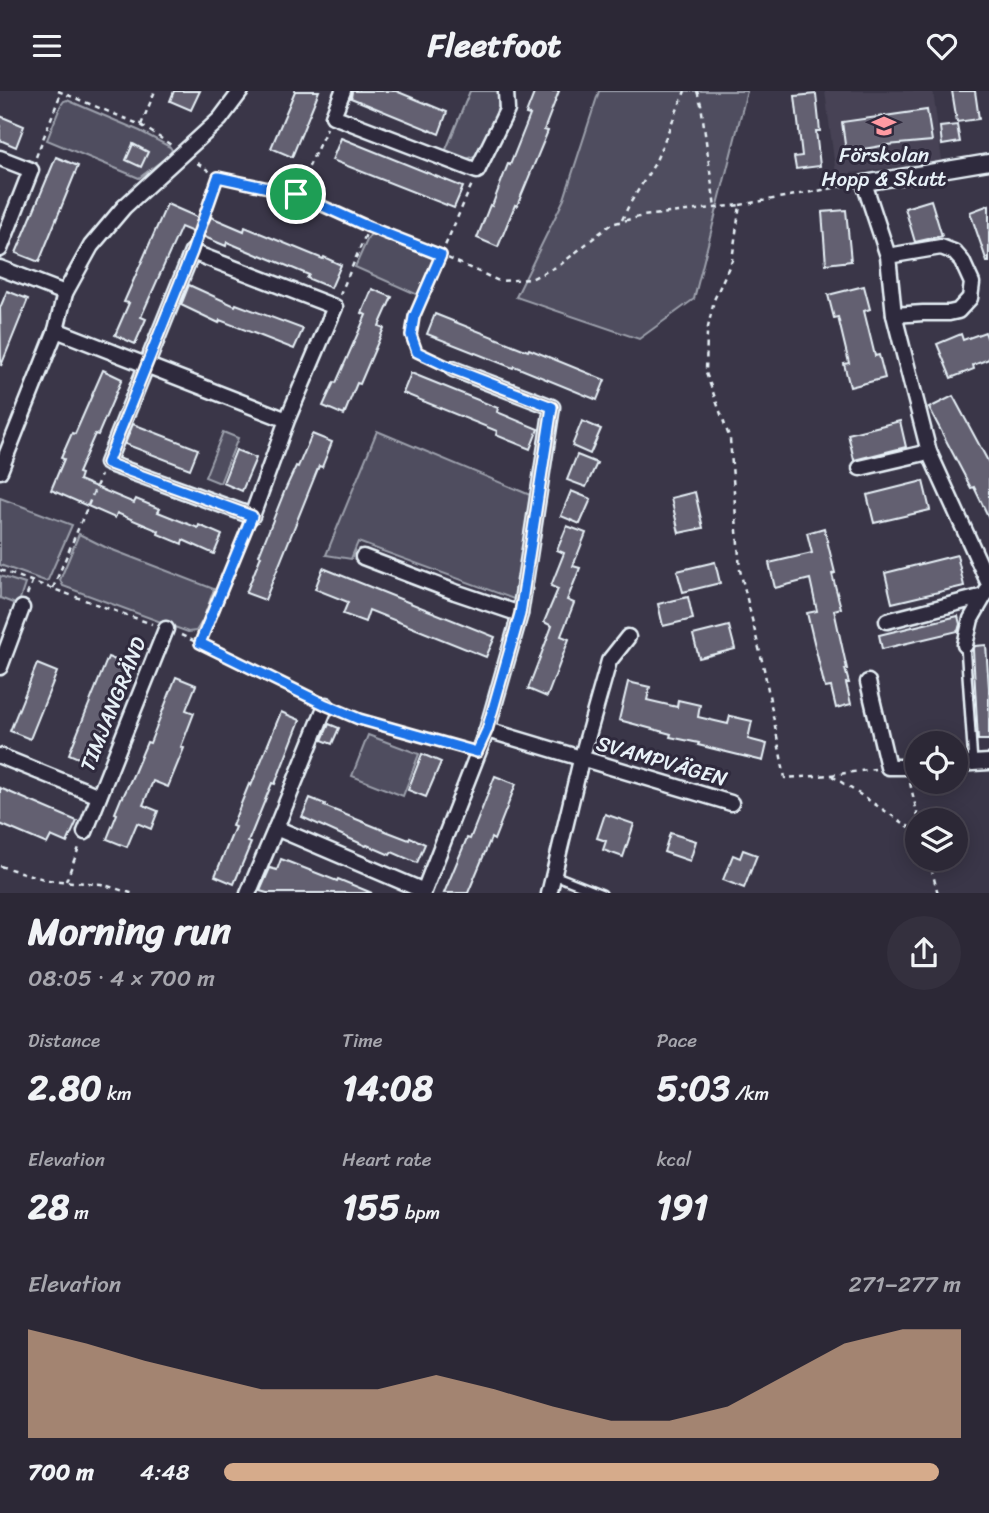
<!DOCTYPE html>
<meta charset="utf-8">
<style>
:root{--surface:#2c2836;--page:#34303e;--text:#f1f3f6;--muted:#a6a6ad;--line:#484451;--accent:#d6ab8b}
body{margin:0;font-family:Sriracha,sans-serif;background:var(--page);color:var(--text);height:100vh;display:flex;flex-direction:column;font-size:26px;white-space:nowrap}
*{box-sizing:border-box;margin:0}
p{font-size:23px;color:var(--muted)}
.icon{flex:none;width:38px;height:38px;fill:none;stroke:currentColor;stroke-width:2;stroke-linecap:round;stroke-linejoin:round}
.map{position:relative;height:802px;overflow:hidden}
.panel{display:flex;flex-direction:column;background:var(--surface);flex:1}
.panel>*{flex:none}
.fabs{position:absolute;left:905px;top:640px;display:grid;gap:14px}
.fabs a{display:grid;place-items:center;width:63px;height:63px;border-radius:50%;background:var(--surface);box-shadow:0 4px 18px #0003,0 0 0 2px var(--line);font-size:35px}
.pin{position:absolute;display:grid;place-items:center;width:60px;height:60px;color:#fff;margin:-30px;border:4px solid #fff;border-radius:50%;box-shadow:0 2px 7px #0007}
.round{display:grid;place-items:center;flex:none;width:74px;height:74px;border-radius:37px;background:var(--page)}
.headline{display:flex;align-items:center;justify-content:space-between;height:119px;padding:0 28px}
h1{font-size:38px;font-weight:700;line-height:52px}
.figures{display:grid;grid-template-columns:repeat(3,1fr);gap:10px;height:119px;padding:7px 28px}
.figures div{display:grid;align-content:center}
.figures b{font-size:35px;font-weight:700}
.figures small{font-size:19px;font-weight:400}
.figures p{font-size:19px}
.chart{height:196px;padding:14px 28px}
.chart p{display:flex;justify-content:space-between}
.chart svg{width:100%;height:126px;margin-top:7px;fill:var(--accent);opacity:.7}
ul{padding:0 28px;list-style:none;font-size:23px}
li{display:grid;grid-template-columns:112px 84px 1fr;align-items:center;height:52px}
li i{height:18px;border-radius:9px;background:var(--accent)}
header{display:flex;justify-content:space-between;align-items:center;height:91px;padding:0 28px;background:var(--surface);font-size:32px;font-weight:700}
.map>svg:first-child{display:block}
.built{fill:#464354}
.green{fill:#504e5f;stroke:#9ca0ac;stroke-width:2}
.building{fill:#636171;stroke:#e8f1f8;stroke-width:2}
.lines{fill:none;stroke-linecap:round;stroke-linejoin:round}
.service-casing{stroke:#e8f1f8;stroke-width:12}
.minor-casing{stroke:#e8f1f8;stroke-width:19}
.path{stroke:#e8f1f8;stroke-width:2.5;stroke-dasharray:5 5;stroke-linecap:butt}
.service{stroke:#2f2a3d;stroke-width:7}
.minor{stroke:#2f2a3d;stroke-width:14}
.route-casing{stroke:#fff;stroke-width:14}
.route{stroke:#1a73e8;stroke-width:9}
.labels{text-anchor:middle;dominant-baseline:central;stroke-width:6;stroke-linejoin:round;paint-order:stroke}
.poi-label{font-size:21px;fill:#e8f1f8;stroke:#2f2a3d}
.street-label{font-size:21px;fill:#e8f1f8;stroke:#2f2a3d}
</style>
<header><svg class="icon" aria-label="menu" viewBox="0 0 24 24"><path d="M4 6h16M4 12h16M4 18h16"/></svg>Fleetfoot<svg class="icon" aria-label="heart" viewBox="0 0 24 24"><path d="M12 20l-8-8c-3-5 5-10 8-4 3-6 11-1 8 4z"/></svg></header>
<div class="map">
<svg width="989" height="803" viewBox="0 0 989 803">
<rect width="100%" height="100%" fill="#3a3648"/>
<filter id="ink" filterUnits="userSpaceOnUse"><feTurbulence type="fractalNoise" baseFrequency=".0143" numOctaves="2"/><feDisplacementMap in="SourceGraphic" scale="14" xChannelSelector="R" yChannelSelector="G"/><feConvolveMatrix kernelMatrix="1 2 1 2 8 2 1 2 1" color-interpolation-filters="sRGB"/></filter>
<g filter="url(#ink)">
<polygon class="built" points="825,0 933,0 942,70 836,84"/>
<g class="green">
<path d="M 470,0 L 502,0 C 499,14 487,54 477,63 C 475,65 470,67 467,68 L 445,61 Z"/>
<polygon points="599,0 747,0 694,208 639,248 516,206 564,108"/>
<polygon points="67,9 140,40 170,56 172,59 168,65 139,87 47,49 61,14 64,10"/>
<polygon points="375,142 434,168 418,204 355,176 368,147 371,143"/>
<polygon points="377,340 530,404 522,511 358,451 351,468 326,464"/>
<polygon points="223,341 238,347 220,392 205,386"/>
<polygon points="0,407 72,434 48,489 45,490 0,474"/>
<polygon points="79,443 105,456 214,498 203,529 196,540 188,541 63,495 60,489"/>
<polygon points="0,485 25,493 18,514 0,507"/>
<polygon points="368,644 419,663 403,705 352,685"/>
</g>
<g class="building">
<polygon points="174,0 200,0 191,19 170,10"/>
<polygon points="295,0 319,0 292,66 271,57"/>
<polygon points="352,0 396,0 447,21 439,43 351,7"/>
<polygon points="535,0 559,0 544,39 548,40 517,115 515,114 498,156 477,147 490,114 492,115 508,73 510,74 530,24 526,23"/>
<polygon points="952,0 975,0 979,28 957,31"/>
<polygon points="816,3 820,40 816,40 820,75 796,78 794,66 802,65 795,5"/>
<polygon points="927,19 932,50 887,54 846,61 842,31"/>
<polygon points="0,25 24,35 16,56 0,49"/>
<polygon points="957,34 960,51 942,54 940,36"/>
<polygon points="341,47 463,96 454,117 332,69"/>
<polygon points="133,53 148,61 141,76 126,69"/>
<polygon points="56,66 78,75 39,171 16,162"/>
<polygon points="931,109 942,145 915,151 905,117"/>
<polygon points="167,113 208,131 211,126 244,140 245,136 323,168 324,166 341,174 331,197 307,187 309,184 261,164 260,165 227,151 226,155 181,136 141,226 146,228 135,253 115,244 129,212 124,211"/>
<polygon points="989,114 989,171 987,171 970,121"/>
<polygon points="846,119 851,170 826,173 822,121"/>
<polygon points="189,194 235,215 236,213 303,238 294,258 220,229 219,232 181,214"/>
<polygon points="864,195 870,218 864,220 875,265 879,264 885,287 850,296 844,273 849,272 838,226 834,227 828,204"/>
<polygon points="372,198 392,206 379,235 384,237 360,293 357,292 344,324 323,315 334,291 336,292 366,224 362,222"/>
<polygon points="7,200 28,208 1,275 0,217"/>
<polygon points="435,223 528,260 529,258 605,289 597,309 514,275 513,277 427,243"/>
<polygon points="985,241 989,252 989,268 973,274 974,278 951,287 937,253 961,243 963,249"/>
<polygon points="103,279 122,288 98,344 95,343 78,382 81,383 79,389 134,412 136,408 160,418 158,421 198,437 199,434 222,444 214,463 183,449 182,453 158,443 159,440 117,422 115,427 51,399 64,368 61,367 72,342 75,343"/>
<polygon points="411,282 498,317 497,321 538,338 530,358 496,344 497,340 403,302"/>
<polygon points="953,305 989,372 989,427 974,396 971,397 929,317"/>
<polygon points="582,330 601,338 590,363 572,355"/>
<polygon points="900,330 906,356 854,369 848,343"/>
<polygon points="133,333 198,358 190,378 125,353"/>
<polygon points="312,343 332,351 322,376 319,375 265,509 246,502 261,465 259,464 285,399 296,375 298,376"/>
<polygon points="236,359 256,367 242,400 223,392"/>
<polygon points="577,364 597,372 586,396 567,389"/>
<polygon points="923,390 930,419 874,432 867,404"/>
<polygon points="571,400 591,408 580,433 561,425"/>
<polygon points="695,401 703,437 679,442 671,407"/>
<polygon points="567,435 586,442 573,475 580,477 567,509 574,512 561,545 569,548 547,606 528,598 552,535 544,531 558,498 551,495 564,462 557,459"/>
<polygon points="824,437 835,482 832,483 841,517 834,519 847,578 845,578 849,592 846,592 851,613 836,617 831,596 825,597 807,522 817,520 810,488 775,497 769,472 812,462 807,442"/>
<polygon points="957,464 964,495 892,512 885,482"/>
<polygon points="715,471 720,492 683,501 677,480"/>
<polygon points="323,477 495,546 486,566 369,519 365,531 343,523 348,511 315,498"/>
<polygon points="688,506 693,528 663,535 658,513"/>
<polygon points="958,525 960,533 958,540 882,558 879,544"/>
<polygon points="729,535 735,558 699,567 693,544"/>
<polygon points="986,554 989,597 989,649 978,649 973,559 975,555"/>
<polygon points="108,566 128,574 90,672 69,663"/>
<polygon points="37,573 57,581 30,648 10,640"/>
<polygon points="176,586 196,594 186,619 194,622 181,656 184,657 168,696 153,690 143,714 158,720 151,738 137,732 127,756 107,748 117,723 115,722 122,705 123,706 134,682 147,651 150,652"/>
<polygon points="628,591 650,596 647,609 677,616 678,609 700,614 698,626 728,633 730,625 752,630 748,648 767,653 763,670 698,654 699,652 670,646 671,643 619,629"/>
<polygon points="281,621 300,629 275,693 272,692 248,751 251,752 234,793 215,785 235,736 232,735 249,693 251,695"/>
<polygon points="329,633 339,637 332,653 322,649"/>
<polygon points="422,663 441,671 426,706 408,699"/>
<polygon points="495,685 516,693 494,749 491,747 468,802 444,802 467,747 470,748"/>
<polygon points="0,697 77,730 67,752 51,745 47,753 0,733"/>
<polygon points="310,707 325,713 324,715 383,739 409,749 410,746 425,753 417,772 392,761 390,764 367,754 366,755 302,726"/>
<polygon points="605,723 634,733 623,766 603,759 606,750 597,747"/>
<polygon points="670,742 696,750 690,770 664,761"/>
<polygon points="743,759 757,764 744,797 723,789 733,764 740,767"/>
<polygon points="281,768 337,790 338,788 372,802 267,802 260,800 270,777 277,779"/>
</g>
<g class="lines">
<g class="service-casing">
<g id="service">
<polyline points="965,554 973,672"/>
<polyline points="554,784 602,803"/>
</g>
</g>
<g class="minor-casing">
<g id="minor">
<polyline points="343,0 333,25 477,80 507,19 506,0"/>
<polyline points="0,67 31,79 0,158"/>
<polyline points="888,165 941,156 954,161 962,170 972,192 970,207 958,220 949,222 923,222 894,224 888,165 864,92 989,71"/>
<polyline points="0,177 65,202"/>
<polyline points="894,224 929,361 989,493"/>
<polyline points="56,239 287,329 335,216 192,161 107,372 252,425 287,329"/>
<polyline points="453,278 552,316 520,523 487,639 731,712"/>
<polyline points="860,377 929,361"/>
<polyline points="0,380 56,239 65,202 91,155 124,116 220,28 241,0"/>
<polyline points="363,466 455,501 520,523"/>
<polyline points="887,530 984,505"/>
<polyline points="965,554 971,528 987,500"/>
<polyline points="0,576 22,517"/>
<polyline points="868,591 888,676 917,676"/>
<polyline points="326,614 276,737 424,800 487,639"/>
<polyline points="0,665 99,705"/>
<polyline points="956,673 989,671"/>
<polyline points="85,741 166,538"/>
<polyline points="248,803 276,737"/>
<polyline points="549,803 581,669 609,570 628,546"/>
</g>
</g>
<g class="path">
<polyline points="58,0 141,34 171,54"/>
<polyline points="697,0 701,13 715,117"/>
<polyline points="141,34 155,0"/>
<polyline points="36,66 61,2"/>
<polyline points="197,72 218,86 296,103 369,136 441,164 499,190 531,188 560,174 611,133 643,125 740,114 732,169 714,209 707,241 706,282 730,348 740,479 764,578 785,687 831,684 875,678"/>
<polyline points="296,103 327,37"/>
<polyline points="740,114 850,94"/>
<polyline points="622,129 629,114 655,72 685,0"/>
<polyline points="196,148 218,86"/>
<polyline points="340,204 369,136"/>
<polyline points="440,272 417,261 411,244 414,226 472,93"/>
<polyline points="0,479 152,533"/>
<polyline points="53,497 101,384"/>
<polyline points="27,504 32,491"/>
<polyline points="181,544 314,607"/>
<polyline points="200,551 247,438"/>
<polyline points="339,619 359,628 463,657"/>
<polyline points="832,685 917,741"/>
<polyline points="910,692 919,730"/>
<polyline points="929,768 938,803"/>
<polyline points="0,775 47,789 101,793 134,803"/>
<polyline points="66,790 80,754"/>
</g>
<use href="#service" class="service"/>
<use href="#minor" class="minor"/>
</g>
</g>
<g class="lines" filter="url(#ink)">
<g class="route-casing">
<polygon id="route" points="218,86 296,103 369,136 441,164 414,226 411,244 417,261 453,278 552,316 520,523 487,639 477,661 359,628 326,614 200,552 252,425 107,372 192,161"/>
</g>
<use href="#route" class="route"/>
</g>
<defs>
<g id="school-bare" transform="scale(1.89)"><path d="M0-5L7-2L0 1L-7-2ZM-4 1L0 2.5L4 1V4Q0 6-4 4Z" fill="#ff9aa2" stroke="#2f2a3d" stroke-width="2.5" paint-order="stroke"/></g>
</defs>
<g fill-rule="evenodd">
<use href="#school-bare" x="884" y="35"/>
</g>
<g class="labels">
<g class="poi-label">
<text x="884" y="64">Förskolan<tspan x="884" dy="24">Hopp &amp; Skutt</tspan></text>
</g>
<g class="street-label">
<text transform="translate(113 613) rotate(-68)">TIMJANGRÄND</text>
<text transform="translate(662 670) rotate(16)">SVAMPVÄGEN</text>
</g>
</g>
</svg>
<div class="fabs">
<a><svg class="icon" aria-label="locate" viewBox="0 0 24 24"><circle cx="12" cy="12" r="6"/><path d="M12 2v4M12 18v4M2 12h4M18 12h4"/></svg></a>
<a><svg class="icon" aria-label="layers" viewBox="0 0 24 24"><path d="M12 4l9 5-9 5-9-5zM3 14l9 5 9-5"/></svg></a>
</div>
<div class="pin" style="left:296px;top:103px;background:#1e9e55"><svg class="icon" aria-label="arrive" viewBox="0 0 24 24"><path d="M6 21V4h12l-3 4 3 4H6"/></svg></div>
</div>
<section class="panel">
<div class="headline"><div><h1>Morning run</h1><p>08:05 · 4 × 700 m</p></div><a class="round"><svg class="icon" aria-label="share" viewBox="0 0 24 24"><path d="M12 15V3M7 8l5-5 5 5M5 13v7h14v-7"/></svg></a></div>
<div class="figures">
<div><p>Distance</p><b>2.80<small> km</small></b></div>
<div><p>Time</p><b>14:08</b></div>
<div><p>Pace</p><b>5:03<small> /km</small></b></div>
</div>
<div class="figures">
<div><p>Elevation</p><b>28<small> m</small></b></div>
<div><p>Heart rate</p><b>155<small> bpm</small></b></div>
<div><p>kcal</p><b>191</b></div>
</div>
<div class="chart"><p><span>Elevation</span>271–277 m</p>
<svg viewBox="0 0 160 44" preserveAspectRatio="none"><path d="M0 44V6L10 11L20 17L30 22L40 27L50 27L60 27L70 22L80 27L90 33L100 38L110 38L120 33L130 22L140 11L150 6L160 6V44z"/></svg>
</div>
<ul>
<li><b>700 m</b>4:48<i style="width:97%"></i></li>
</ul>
</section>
